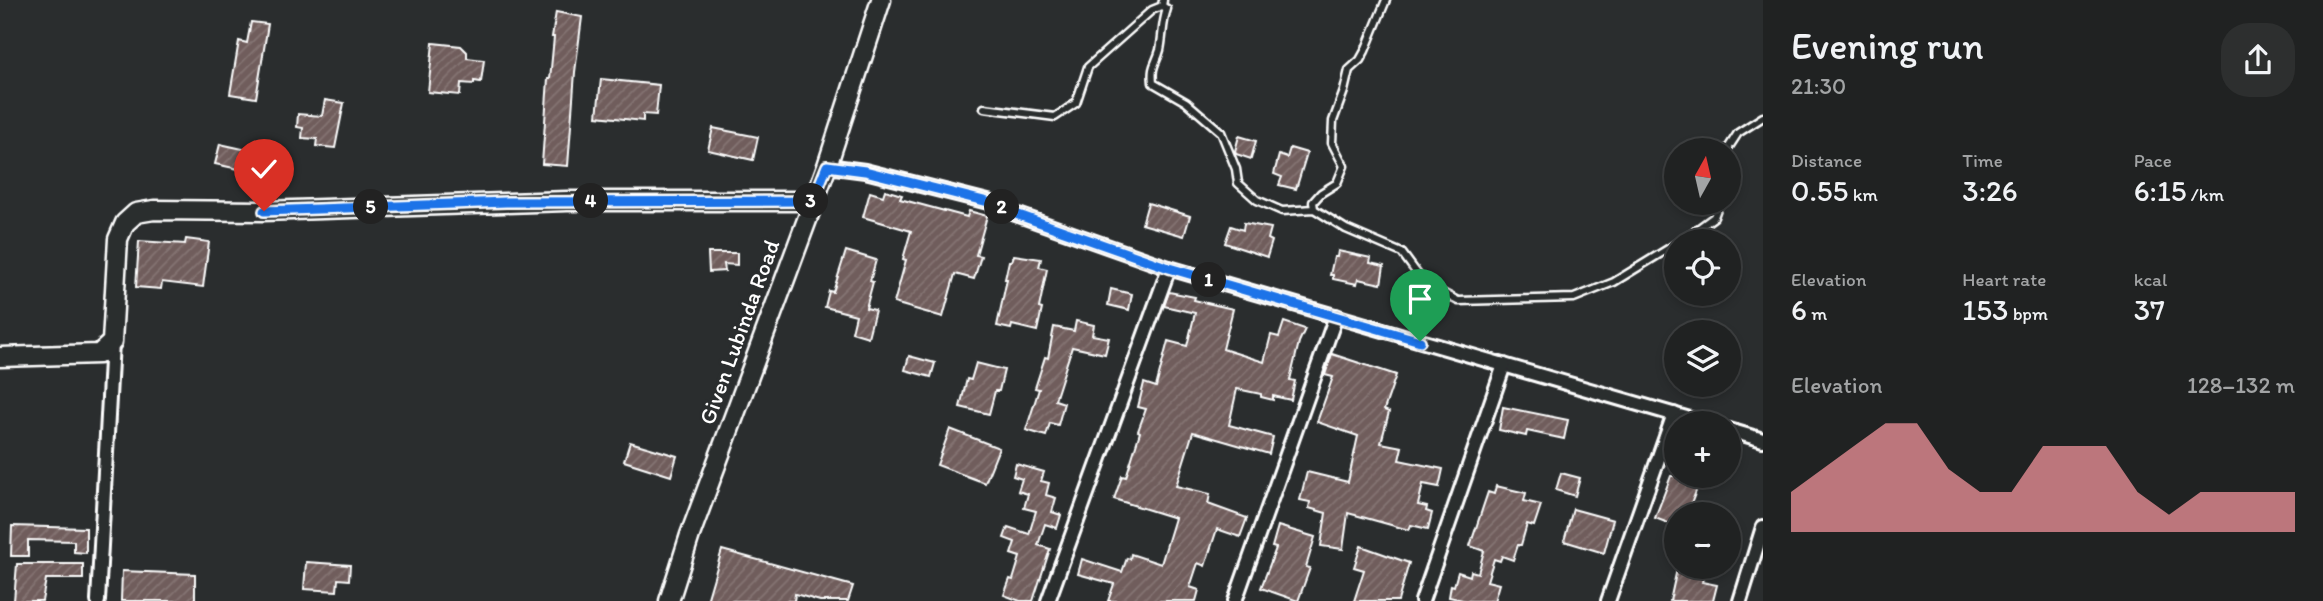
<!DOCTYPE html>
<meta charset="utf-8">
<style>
:root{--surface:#202222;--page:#2d2f2f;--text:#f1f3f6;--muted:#a2a4a5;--line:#3d3f40;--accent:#ff9aa2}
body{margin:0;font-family:Itim,sans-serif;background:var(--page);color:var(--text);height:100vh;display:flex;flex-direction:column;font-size:26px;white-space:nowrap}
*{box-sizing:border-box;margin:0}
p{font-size:23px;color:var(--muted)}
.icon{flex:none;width:38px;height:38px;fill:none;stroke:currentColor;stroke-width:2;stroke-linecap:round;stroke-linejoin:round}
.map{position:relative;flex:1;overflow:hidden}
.drawer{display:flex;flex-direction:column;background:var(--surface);width:560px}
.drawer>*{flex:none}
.needle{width:46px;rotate:8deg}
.controls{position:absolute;left:1664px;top:138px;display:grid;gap:14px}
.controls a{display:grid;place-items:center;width:77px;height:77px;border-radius:50%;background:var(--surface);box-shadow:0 4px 10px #0003,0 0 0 2px var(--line);font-size:35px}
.pin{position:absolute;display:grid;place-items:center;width:60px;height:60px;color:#fff;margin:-72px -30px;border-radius:50% 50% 50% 0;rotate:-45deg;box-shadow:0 0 7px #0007}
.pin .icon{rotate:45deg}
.km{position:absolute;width:35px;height:35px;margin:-18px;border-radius:50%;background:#222;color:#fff;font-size:19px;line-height:35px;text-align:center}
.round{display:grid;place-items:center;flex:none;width:74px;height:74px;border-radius:28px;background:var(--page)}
.head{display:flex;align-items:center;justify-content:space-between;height:119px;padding:0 28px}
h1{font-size:38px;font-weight:600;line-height:52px}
.stats{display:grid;grid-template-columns:repeat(3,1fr);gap:10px;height:119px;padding:7px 28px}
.stats div{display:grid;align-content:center}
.stats b{font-size:30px;font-weight:600}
.stats small{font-size:19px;font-weight:400}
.stats p{font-size:19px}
.chart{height:196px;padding:14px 28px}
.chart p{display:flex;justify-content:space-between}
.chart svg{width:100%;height:126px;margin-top:7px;fill:var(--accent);opacity:.7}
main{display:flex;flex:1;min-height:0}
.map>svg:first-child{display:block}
.building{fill:url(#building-hatch);stroke:#fff;stroke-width:2}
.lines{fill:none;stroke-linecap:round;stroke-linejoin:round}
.lane-casing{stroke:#fff;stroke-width:11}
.street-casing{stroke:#fff;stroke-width:18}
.secondary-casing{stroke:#fff;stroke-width:23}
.lane{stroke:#2a2d2e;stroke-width:6}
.street{stroke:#2a2d2e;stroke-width:12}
.secondary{stroke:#2a2d2e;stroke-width:18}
.route-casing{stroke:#fff;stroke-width:14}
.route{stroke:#1a73e8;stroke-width:9}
.labels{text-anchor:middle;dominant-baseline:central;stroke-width:6;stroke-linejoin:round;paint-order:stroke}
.street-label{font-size:23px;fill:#fff;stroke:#2a2d2e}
</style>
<main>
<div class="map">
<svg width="1763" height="601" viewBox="0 0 1763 601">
<defs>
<pattern id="building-hatch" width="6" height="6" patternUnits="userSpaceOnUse" patternTransform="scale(1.75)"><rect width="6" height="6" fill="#705d5c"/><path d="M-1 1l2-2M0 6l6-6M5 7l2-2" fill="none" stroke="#857574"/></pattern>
</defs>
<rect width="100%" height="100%" fill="#2a2d2e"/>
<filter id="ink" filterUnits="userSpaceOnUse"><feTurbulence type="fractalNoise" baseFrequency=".0143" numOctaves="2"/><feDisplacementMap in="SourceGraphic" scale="14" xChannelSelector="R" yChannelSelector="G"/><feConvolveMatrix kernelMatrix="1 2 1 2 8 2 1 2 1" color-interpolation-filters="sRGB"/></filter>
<g filter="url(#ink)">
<g class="building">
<polygon points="556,12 582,17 575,72 568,166 542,164 548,79 550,79 554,37 552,37"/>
<polygon points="251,22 268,24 256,98 230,94 239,41 247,43"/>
<polygon points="433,43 461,46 467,52 467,58 484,60 481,82 474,81 474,84 461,83 460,95 428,92"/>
<polygon points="601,79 659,85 656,115 643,114 643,121 597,116"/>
<polygon points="325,100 344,103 335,148 316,146 317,139 302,138 303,128 297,127 298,114 322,116"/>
<polygon points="713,128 758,137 753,160 708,150"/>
<polygon points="1239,136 1256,141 1251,159 1236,154 1235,151"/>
<polygon points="220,144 252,151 248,171 215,164"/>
<polygon points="1290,148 1307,153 1296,189 1279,185 1282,177 1274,174 1279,155 1287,158"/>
<polygon points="885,190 902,195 900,199 967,217 969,211 987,216 976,255 981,256 974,279 955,274 943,317 894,303 906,260 903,259 911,231 863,217 870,192 883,196"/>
<polygon points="1148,203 1190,216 1184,236 1142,224"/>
<polygon points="1244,223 1271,228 1268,239 1272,241 1267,257 1225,243 1231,226 1243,230"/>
<polygon points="186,239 209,242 203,287 162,282 161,289 136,287 139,241 185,244"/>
<polygon points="846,251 876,260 870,281 873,282 866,308 875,310 868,337 852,332 856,315 825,307 829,291 833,292"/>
<polygon points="1338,251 1371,258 1370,263 1384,266 1381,284 1358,279 1357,284 1333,279 1333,275 1330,275 1334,257 1337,257"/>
<polygon points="708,253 737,253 737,265 724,264 725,271 709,272"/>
<polygon points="1014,255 1041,259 1039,267 1047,269 1039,308 1042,309 1037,331 1012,325 1011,329 997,326 1007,279 1005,279 1009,261 1012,261"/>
<polygon points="1111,289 1132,294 1129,310 1108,305"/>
<polygon points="1169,292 1195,297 1194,300 1233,309 1223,349 1264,362 1271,335 1279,337 1284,322 1305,329 1299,342 1290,380 1295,381 1291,400 1273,396 1273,400 1261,397 1261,394 1237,389 1229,425 1273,437 1269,454 1193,432 1176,486 1210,494 1208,504 1247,518 1240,537 1217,529 1205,566 1198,563 1190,587 1199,590 1196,601 1108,601 1114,584 1078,574 1082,559 1122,572 1127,558 1130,559 1131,554 1161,564 1175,518 1114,499 1122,476 1126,477 1140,432 1138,431 1146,409 1138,407 1144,383 1156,387 1168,341 1187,346 1195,313 1164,306"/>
<polygon points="1076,321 1094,325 1092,335 1109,338 1105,354 1072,347 1055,400 1064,403 1058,425 1050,423 1046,436 1026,430 1039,389 1035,388 1045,357 1048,358 1054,327 1074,331"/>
<polygon points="1332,354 1396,375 1384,410 1389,412 1381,443 1402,447 1399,460 1443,469 1439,487 1423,484 1418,505 1427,507 1426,511 1432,513 1428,529 1411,525 1409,530 1348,513 1343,549 1321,546 1326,513 1309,508 1310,502 1300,500 1307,472 1348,482 1358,436 1317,422 1333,377 1325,375"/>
<polygon points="909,356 935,363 931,377 905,370"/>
<polygon points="976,363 1004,370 999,391 995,391 989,414 960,407 967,379 971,380"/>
<polygon points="1503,407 1568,420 1564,439 1527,431 1526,436 1499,430"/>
<polygon points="950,429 999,448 985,483 937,465"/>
<polygon points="630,442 677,456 671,476 624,461"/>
<polygon points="1016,464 1044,472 1041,481 1049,483 1046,495 1056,498 1052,512 1061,515 1057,528 1045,524 1038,545 1050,549 1033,601 1020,601 1004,595 1010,579 1013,580 1020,557 1011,554 1015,542 1004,538 1008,527 1029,534 1036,511 1024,508 1028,494 1018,491 1022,479 1013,476"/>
<polygon points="1561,473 1580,478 1575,496 1556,490"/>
<polygon points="1671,476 1702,476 1687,514 1676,514 1676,526 1655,518"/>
<polygon points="1496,486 1526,493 1524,501 1541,505 1534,526 1527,524 1521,545 1518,545 1513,560 1502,556 1500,561 1494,559 1487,581 1499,584 1494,601 1467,601 1449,597 1451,585 1454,586 1458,572 1470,576 1471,571 1478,573 1484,551 1470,546 1488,492 1494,494"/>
<polygon points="1573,509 1613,520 1604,553 1564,541"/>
<polygon points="12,526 86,528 86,553 74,552 74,541 28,540 28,556 11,556"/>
<polygon points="1278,526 1315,537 1306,567 1310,568 1298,601 1261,588 1276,548 1272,547"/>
<polygon points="1361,546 1409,563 1398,601 1354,601 1364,570 1354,567"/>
<polygon points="722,550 853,586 848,601 820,601 795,594 794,601 707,601"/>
<polygon points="306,562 350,565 349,580 338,579 337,591 304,589"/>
<polygon points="17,564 83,564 83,579 46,579 42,601 14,601"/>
<polygon points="1677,569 1704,575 1702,582 1717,585 1713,601 1670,601"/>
<polygon points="122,571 195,574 195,601 121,601"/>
</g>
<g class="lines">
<g class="lane-casing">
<g id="lane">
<path d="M 1162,6 L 1167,9 C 1162,23 1163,36 1160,50 C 1156,65 1151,64 1153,83 L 1186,102 L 1221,132 L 1236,169 L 1238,183 L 1257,200 L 1282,211 L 1314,209 L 1346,229 L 1402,253 L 1424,283 L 1458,301 L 1574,298 L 1614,282 L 1676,244"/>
<polyline points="984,108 1055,117 1076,103 1088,67 1152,10 1162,6 1163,0"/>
<polyline points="1727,150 1738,133 1763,117"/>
<polyline points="1314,209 1313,202 1321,193 1337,183 1344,166 1332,143 1333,121 1344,91 1349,70 1360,60 1365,51 1386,0"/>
<polyline points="1680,242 1714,217 1719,203"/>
</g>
</g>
<g class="street-casing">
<g id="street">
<polyline points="827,166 865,171 996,204 1010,212 1169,268 1707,424"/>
<polyline points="1729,430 1763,440"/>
<polyline points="98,601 112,342"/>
<polyline points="1048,601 1169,268"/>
<polyline points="1235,601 1336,316"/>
<polyline points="1422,601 1504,365"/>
<polyline points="1608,601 1674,414"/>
<polyline points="1740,601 1763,527"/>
</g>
</g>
<g class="secondary-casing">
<g id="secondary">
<polyline points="0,357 99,354 112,342 118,239 125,223 136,213 154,210 263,211 567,201 813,201"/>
<polyline points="669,601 690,535 827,166 881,0"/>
</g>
</g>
<use href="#lane" class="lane"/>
<use href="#street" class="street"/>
<use href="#secondary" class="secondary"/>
</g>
</g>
<g class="lines" filter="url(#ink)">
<g class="route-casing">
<polyline id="route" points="264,211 506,202 813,201 827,166 865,171 996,204 1010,212 1169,268 1420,341"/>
</g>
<use href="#route" class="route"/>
</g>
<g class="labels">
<g class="street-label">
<text transform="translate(739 332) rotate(-70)">Given Lubinda Road</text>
</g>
</g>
</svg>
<div class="controls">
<a><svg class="needle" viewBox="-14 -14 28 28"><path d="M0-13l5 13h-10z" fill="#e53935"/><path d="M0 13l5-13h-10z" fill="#a2a4a5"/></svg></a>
<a><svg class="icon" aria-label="locate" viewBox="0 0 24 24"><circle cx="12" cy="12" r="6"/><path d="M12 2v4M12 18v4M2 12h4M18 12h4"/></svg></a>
<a><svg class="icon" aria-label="layers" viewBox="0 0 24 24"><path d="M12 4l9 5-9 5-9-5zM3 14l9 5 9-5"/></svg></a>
<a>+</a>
<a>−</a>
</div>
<div class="pin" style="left:1420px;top:341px;background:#1e9e55"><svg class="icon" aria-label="arrive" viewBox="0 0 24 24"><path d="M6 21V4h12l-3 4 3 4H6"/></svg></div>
<div class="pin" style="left:264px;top:211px;background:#d93025"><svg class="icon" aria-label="check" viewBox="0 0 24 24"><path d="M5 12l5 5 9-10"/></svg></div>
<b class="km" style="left:1209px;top:280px">1</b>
<b class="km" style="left:1002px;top:207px">2</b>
<b class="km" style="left:811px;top:201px">3</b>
<b class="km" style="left:591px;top:201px">4</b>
<b class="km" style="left:371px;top:207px">5</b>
</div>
<section class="drawer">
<div class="head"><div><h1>Evening run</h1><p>21:30</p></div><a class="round"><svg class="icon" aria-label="share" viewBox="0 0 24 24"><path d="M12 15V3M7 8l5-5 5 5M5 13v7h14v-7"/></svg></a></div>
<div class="stats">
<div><p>Distance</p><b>0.55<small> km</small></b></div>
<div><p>Time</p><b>3:26</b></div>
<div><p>Pace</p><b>6:15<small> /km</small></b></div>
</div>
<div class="stats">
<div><p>Elevation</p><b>6<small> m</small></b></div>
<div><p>Heart rate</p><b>153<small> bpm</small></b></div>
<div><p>kcal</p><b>37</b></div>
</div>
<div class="chart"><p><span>Elevation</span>128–132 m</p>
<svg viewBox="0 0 160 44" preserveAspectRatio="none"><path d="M0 44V30L10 22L20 14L30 6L40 6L50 22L60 30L70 30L80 14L90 14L100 14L110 30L120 38L130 30L140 30L150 30L160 30V44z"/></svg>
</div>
</section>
</main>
